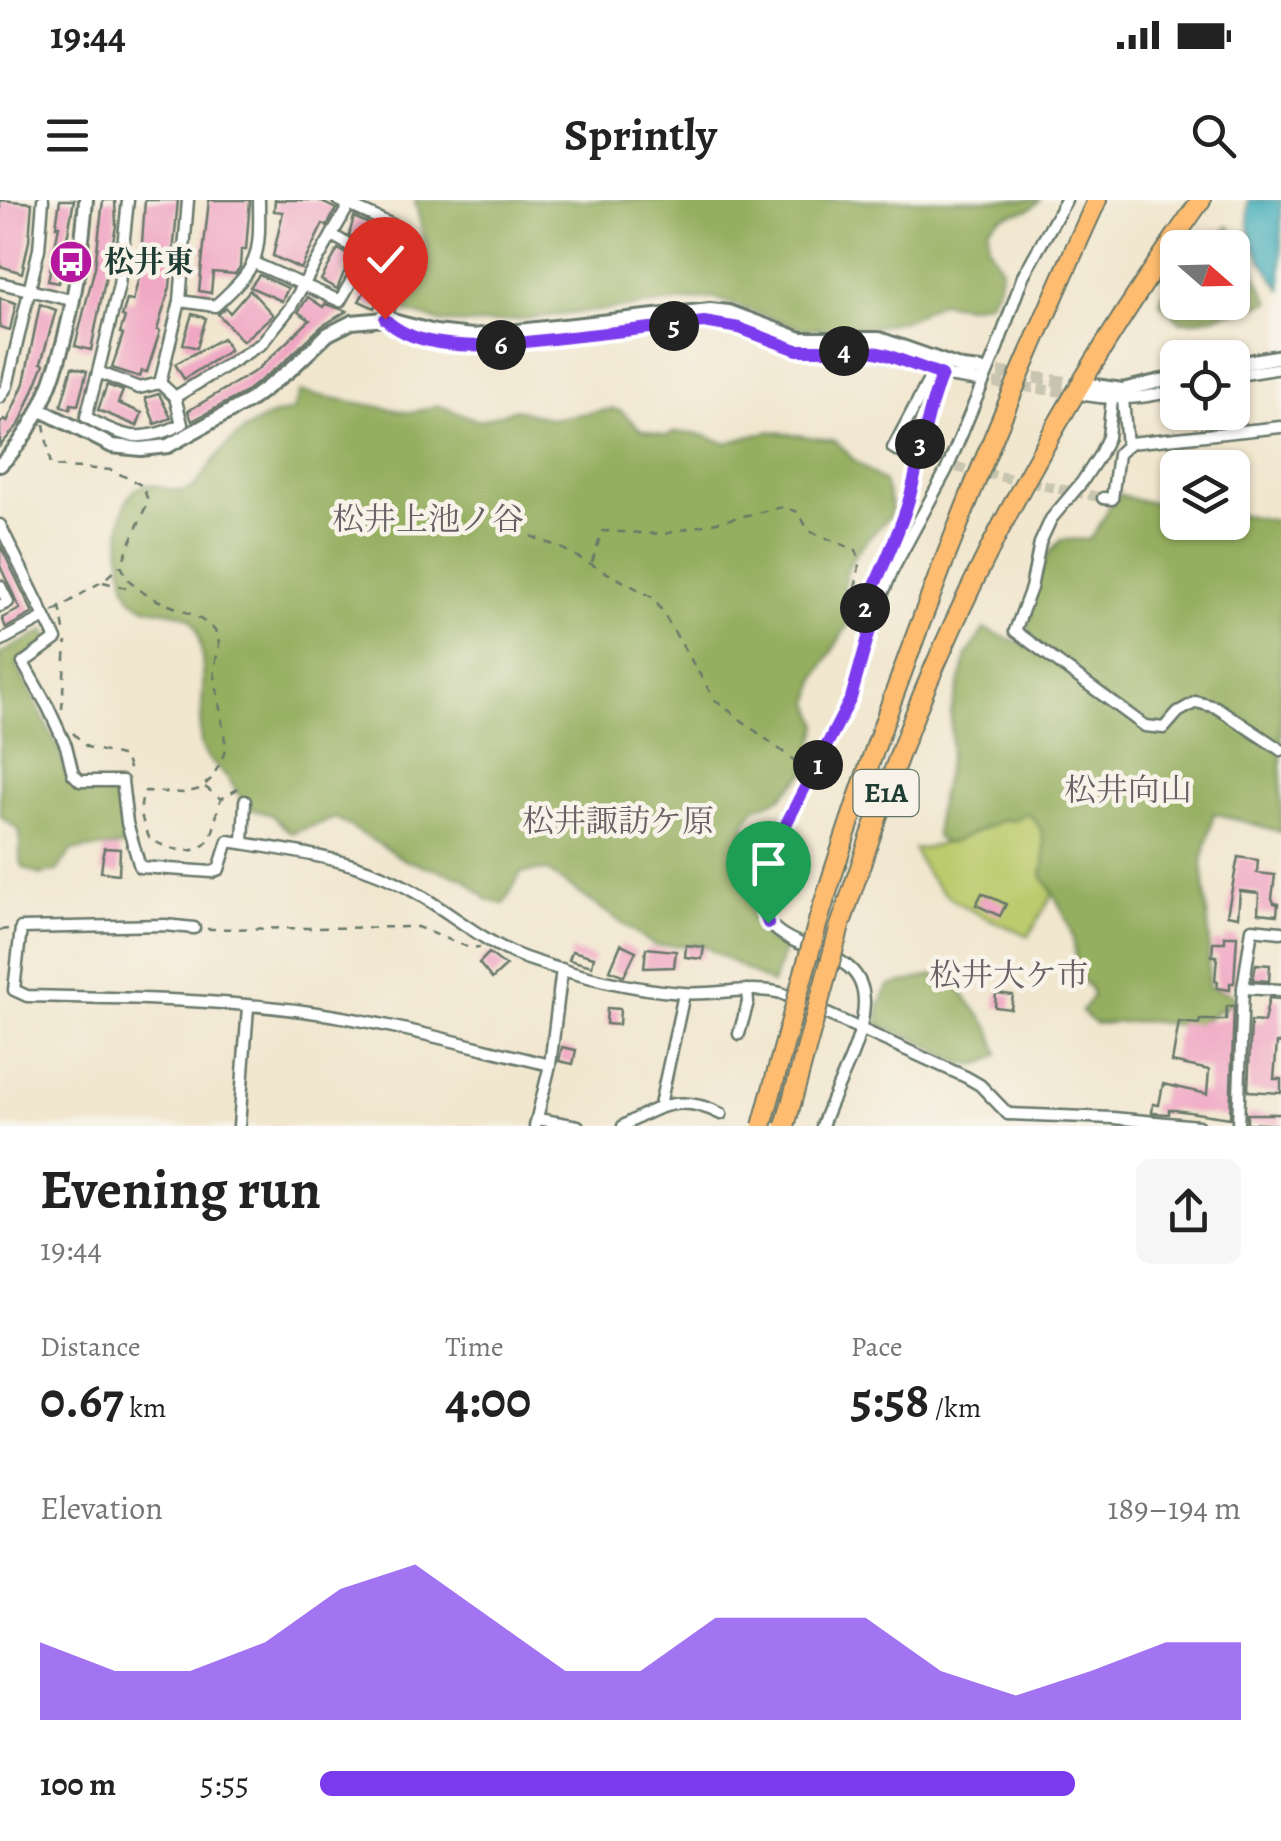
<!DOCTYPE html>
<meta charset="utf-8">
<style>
:root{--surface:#fff;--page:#f6f6f6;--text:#222;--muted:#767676;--accent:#7c3aed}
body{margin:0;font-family:Alegreya,"Noto Serif JP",serif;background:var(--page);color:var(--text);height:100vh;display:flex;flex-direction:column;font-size:38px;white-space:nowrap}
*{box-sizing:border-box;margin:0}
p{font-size:32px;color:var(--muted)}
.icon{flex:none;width:55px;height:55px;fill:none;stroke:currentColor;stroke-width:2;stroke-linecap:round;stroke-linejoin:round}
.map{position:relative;height:926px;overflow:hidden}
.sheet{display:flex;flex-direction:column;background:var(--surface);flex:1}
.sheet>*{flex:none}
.needle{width:65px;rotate:110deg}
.controls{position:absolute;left:1160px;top:30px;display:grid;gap:20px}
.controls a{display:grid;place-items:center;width:90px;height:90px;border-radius:15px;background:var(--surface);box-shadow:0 2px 8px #0004;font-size:50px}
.pin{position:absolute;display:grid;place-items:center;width:85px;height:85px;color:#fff;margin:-102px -42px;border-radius:50% 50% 50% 0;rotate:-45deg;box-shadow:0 0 10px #0007}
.pin .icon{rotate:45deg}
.km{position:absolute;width:50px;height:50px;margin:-25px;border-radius:50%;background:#222;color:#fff;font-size:28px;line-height:50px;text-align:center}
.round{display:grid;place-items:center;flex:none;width:105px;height:105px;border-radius:15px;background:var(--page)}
.headline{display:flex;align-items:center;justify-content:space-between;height:170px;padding:0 40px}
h1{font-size:55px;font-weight:700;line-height:75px}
.metrics{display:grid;grid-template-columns:repeat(3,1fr);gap:15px;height:170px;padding:10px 40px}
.metrics div{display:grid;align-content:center}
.metrics b{font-size:50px;font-weight:700}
.metrics small{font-size:28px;font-weight:400}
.metrics p{font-size:28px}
.chart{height:280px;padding:20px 40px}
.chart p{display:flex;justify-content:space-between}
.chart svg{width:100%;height:180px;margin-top:10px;fill:var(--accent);opacity:.7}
ul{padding:0 40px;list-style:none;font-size:32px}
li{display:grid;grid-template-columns:160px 120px 1fr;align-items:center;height:75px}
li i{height:25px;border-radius:12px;background:var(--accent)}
.status{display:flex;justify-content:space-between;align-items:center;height:70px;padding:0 50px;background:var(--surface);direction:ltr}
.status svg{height:28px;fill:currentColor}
header{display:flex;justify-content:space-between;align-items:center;height:130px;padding:0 40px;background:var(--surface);font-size:45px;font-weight:700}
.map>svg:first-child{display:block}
.green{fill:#bccb6d;stroke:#6e8450;stroke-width:2.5}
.forest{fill:#95af60;stroke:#5a764a;stroke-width:2.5}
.water{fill:#3baab9;stroke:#2d7476;stroke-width:2.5}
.building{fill:#f0a5c3}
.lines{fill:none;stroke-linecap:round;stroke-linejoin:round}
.minor-tunnel{stroke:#c7c4af;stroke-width:10;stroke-dasharray:10 5;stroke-linecap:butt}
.tertiary-tunnel{stroke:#c7c4af;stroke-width:12;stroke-dasharray:12 6;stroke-linecap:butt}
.minor-casing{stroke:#68786a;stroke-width:15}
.tertiary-casing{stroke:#68786a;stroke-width:18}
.motorway-casing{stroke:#68786a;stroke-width:22}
.path{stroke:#68786a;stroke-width:2.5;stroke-dasharray:8 8;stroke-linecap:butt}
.minor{stroke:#fff;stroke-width:10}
.tertiary{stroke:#fff;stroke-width:12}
.motorway{stroke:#febc70;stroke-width:18}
.motorway-bridge-casing{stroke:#68786a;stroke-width:22;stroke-linecap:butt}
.motorway-bridge{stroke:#febc70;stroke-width:18}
.route-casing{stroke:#fff;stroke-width:20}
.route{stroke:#7c3aed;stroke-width:12}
.labels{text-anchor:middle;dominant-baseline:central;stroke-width:9;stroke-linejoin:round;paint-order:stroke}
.shield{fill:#f7f3e8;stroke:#60746a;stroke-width:2.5}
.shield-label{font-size:28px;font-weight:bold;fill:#1f3d34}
.poi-label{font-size:30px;font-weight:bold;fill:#1f3d34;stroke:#f7f3e8;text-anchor:start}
.neighbourhood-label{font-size:32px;fill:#686166;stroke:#f7f3e8}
</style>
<div class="status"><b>19:44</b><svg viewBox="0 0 49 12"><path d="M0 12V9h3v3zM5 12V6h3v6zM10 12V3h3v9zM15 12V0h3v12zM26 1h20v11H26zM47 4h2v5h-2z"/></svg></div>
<header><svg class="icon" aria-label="menu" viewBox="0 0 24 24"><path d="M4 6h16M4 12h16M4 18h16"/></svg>Sprintly<svg class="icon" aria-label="search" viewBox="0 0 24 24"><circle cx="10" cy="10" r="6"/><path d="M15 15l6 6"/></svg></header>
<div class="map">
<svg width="1281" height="926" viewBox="0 0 1281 926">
<rect width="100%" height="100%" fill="#f7f3e8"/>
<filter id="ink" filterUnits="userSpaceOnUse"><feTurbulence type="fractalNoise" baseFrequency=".01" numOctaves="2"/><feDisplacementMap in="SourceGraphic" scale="20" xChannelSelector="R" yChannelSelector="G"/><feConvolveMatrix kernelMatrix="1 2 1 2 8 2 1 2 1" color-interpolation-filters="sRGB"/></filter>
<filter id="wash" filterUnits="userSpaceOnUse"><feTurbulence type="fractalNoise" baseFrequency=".0048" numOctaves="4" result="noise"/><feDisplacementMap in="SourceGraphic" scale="40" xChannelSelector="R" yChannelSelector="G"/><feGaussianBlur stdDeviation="2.25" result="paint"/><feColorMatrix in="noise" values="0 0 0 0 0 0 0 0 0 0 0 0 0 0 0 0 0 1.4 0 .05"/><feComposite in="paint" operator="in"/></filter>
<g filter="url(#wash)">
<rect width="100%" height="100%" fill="#f1e6ce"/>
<path class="green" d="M 1027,612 C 1047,627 1047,654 1042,675 L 1053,693 L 1029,736 C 980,714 935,704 914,649 C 956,646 987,623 1027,612 Z"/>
<g class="forest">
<path d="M 415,0 L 1040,0 C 1028,15 1017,10 1002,17 C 996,19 993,25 988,28 L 989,46 L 1002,68 L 998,87 L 988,102 L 967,106 L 940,102 L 908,119 L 874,127 L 802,129 L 715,98 L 477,124 L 444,123 L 405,111 L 423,66 L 426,48 Z"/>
<polygon points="1229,26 1270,102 1197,121 1180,121 1160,103 1163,94 1177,82 1178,102 1232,102 1232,48 1208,47"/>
<path d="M 300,192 L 412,213 L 438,205 L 479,221 L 516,209 L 551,219 L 612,209 L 621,211 L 640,229 L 666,236 L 675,232 L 702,235 L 726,243 L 770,231 L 836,241 L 855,261 L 884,282 L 892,308 L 889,317 C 851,356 836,367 848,425 L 817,476 L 811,502 L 819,525 L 805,573 L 780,598 L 755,608 L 745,622 L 745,680 L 752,715 L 766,739 L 785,747 L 772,784 L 702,745 L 655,746 L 546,670 L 521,673 L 504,704 L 488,700 L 464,678 L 405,660 L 336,618 L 291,633 L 272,615 L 247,608 C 240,598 234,585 226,576 C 217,565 206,561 202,547 C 198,536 201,521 202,509 C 204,483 205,451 195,426 C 186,403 142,419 129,394 C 119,373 110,287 148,285 C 164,284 176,297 193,287 C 200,283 206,270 212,263 C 233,235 258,216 292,211 Z"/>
<path d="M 1119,294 L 1136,300 L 1177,305 L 1178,322 L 1232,322 L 1233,313 L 1281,322 L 1281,632 L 1214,613 L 1202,662 L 1209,733 L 1208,786 L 1234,795 L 1236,800 L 1194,826 L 1144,821 L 1095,824 L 1081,811 L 1093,796 L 1090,788 L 1074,773 C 1081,738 1060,704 1042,675 C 1047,654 1047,627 1027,613 L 1012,621 L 1004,619 L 951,643 L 943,643 L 936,637 L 937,613 L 951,549 L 951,513 L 967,456 L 984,429 L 1026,446 C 1032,408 1031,367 1061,340 L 1089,339 C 1103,327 1105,307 1119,294 Z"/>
<polygon points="46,430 49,439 17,465 59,550 67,576 87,591 116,591 124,646 72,650 57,671 40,675 24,668 20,660 20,631 0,616 0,454"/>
<path d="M 933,775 L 957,786 L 990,828 L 999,854 C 967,879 948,854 917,840 C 905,835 891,830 879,825 L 879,806 L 889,786 Z"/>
</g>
<path class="water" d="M 1248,0 L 1281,0 L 1281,89 C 1256,53 1247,45 1248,0 Z"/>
<g id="blocks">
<g class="building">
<polygon points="0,0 32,3 29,41 22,73 0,66"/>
<polygon points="60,0 74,0 59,83 48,81 59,26 56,26"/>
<polygon points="103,0 115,0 116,26 91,150 75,146 95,67"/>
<polygon points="145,0 178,0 170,87 157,130 160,131 147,172 142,171 140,177 112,168 123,134 120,133 125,117 122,116 127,100 133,101 140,73"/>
<polygon points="209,0 250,0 246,50 241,50 240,67 235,74 213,72 211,93 199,91"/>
<polygon points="275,0 318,0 336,9 327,26 323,24 301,69 273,56 283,12 274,11"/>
<polygon points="354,17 371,25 363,43 349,35"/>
<polygon points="388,36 394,45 391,50 397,53 391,65 394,66 387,85 374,108 359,101 385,57 379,53"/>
<polygon points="338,49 351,56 337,89 321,80"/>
<polygon points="259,75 288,88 282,101 250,87"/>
<polygon points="250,90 273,115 243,141 218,114 226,108 230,113"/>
<polygon points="308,97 323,107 325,104 347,111 322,126 284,162 244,193 192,221 188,211 257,170 310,120 298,112"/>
<polygon points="0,98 16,103 10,130 0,127"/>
<polygon points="40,104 56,110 41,163 44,164 20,223 0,246 0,224 4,219 7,222 24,183"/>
<polygon points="192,114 206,118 197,148 183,144"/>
<polygon points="223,138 230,150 184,179 175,164"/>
<polygon points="72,167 87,171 78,205 71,204 70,209 61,206"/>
<polygon points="107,185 123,191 118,203 142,213 137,226 98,210"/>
<polygon points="159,194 171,218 155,224 145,198"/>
<polygon points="0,345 33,413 6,428 2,418 20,409 0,366"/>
<polygon points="104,648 120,649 119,674 101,672"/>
<polygon points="1238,657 1258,660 1257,673 1275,675 1272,698 1274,703 1278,704 1277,715 1258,713 1259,693 1240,691 1238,717 1227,715"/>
<polygon points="982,693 1006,704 1000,716 976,705"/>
<polygon points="1225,736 1237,736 1234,783 1230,783 1230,790 1217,788 1218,782 1215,781 1217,756 1212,756 1213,742 1225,742"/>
<polygon points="621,744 636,751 624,776 610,770"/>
<polygon points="686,745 704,747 702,759 685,757"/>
<polygon points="646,748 676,751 674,767 644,768"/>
<polygon points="572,751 594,757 592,766 569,760"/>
<polygon points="489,753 506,766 492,779 479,763"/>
<polygon points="1256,764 1270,765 1269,781 1253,780"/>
<polygon points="996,793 1013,795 1011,809 995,807"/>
<polygon points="1269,798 1281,799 1281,844 1277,843 1274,879 1281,879 1281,893 1248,891 1251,821 1264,822"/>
<polygon points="1227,806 1234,806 1230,918 1175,910 1169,910 1169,914 1152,913 1153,904 1159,905 1163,884 1207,894 1209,870 1172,862 1179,822 1199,824 1200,820 1226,820"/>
<polygon points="607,808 620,809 619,825 606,824"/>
<polygon points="562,847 576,850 573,864 559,861"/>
<polygon points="1247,914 1281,914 1281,925 1247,923"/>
</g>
</g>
</g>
<g filter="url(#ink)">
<use href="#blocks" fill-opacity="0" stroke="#68786a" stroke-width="2.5"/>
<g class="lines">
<g class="minor-tunnel">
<polyline points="979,181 1077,194"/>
<polyline points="912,258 1103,298"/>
</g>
<polyline class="tertiary-tunnel" points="981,170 1087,185"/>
<g class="minor-casing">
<g id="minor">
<polyline points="128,0 119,85 98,172 139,188 160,183"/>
<path d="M 338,0 L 395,26 L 407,55 L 385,119 C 411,145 457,146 491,146 L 705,123 L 739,128 L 797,150 L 865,150 L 941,175 L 979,181"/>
<polyline points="254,63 340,101 366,55 332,35"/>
<polyline points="0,83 71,100"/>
<path d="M 180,101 L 215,106 C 259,66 260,59 259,0"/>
<path d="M 98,172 L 86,217 C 122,238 143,244 182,224 L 175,197"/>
<polyline points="1232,176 1281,168"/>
<polyline points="160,183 175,197 261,144 290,108 349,5"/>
<polyline points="160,183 180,101 188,0"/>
<path d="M 1085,195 C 1118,201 1145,198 1178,190"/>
<polyline points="0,197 7,186 39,49 43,0"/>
<polyline points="1112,199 1108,237 1099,256 1082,282 1051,319 1040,343 1031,388 1015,431 1145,526 1164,528 1178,512 1196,502 1216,507 1281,550"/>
<polyline points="1123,199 1127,246"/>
<polyline points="911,258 893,248 933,172"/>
<polyline points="1103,298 1112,299 1118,254 1130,243 1281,227"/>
<polyline points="0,325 45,417 0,441"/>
<polyline points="0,386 8,402 0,406"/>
<path d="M 874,415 L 864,411 C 878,375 897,340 908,303 C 921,258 923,220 941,175"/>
<path d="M 45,417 L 56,439 L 23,463 L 48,507 L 66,546 L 73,574 L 80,581 L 122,581 L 127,623 L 140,667 L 212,672 L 219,669 L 228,641 C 292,651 356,658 413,691 C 450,712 484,743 525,758 C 574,775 630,789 682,793 C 715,796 748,785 781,793 L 966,877 L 980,885 L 1008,914"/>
<polyline points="243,643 245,601"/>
<path d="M 194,728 L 165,725 L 21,728 L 14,790 L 27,796 C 120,798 217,799 310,812 C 391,823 470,846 550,865"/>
<polyline points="1243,788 1281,790"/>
<polyline points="739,834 748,802 747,790"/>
<polyline points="660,905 684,794"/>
<polyline points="1008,914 1113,918 1198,926"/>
<polyline points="538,919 578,926"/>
<polyline points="239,926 248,807"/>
<polyline points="535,926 550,865 562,769"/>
<path d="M 623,926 C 660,905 681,894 721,914"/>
<path d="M 822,926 C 835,886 863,846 864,803 C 865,727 736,770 764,667 L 842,518 L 859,477 L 874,415 L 893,369 L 947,269 L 995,154 L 1023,76 L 1066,0"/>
<polyline points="1238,926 1243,788 1252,729 1281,732"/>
</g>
</g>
<g class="tertiary-casing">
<g id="tertiary">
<polyline points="1232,165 1281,156"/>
<polyline points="1089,185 1122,190 1178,177"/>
<polyline points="41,210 112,246 141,249 168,246 249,201 290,170 328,134 352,122 385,119 435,132 473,136 710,110 729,112 801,139 879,139 962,168 981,170"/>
<path d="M 0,265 C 62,207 79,82 86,0"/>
</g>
</g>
<g class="motorway-casing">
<g id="motorway">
<path d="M 819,718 C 895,473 990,234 1097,0"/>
<path d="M 840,726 C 871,637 899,547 937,461 C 1008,299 1099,144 1201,0"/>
</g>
</g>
<g class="path">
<path d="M 44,224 L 51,266 L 112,270 L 143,286 L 148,301 L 121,365 C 136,408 190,401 218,434 L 219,446 L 214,470 L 226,547 L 221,562 L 211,579 L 200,589 L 185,593 L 145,591 C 137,607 142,623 150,639 C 166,648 197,660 210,638 C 216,627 216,611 221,599 L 239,588 L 244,591"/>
<polyline points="531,336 563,349 654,398 715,500 804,568"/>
<path d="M 592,362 L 602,331 L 664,334 L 783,307 L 798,312 L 809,331 L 856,350 C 864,369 852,386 854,405"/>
<polyline points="103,382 134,390"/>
<polyline points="60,406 64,430"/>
<polyline points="53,412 101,382 120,366"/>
<polyline points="62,509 66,442"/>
<polyline points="73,533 87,547 125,557 131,574"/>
<polyline points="205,587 221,599"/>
<polyline points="207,729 417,727 470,748 480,747"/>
<polyline points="0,730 9,729"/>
</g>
<use href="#minor" class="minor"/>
<use href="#tertiary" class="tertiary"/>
<use href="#motorway" class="motorway"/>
<g class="motorway-bridge-casing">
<g id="motorway-bridge">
<polyline points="762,926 819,718"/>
<polyline points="785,926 840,726"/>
</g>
</g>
<use href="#motorway-bridge" class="motorway-bridge"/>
</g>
</g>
<g class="lines" filter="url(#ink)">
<g class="route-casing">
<path id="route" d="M 385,119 C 411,145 457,146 491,146 L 704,122 L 739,128 L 797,150 L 865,150 L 884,154 L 942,175 C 924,218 921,259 908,303 C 897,340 878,375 864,411 L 874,416 L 851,498 L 764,667 C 759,688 760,702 768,723"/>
</g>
<use href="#route" class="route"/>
</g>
<defs>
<g id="bus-disc" transform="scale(2.25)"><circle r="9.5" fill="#b5179e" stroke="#f7f3e8"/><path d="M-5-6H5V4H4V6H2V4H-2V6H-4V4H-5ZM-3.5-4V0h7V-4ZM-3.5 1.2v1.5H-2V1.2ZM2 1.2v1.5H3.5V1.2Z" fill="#fff"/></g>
</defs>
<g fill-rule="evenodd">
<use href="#bus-disc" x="71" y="62"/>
</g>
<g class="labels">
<rect class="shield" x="853.5" y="570" width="65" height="46" rx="8"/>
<g class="shield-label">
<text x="886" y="593">E1A</text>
</g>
<g class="poi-label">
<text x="104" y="62">松井東</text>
</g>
<g class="neighbourhood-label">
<text x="428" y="319">松井上池ノ谷</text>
<text x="1128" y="590">松井向山</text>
<text x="618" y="621">松井諏訪ケ原</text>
<text x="1009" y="775">松井大ケ市</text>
</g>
</g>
</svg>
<div class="controls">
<a><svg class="needle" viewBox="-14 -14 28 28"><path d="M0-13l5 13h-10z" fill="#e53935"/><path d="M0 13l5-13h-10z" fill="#767676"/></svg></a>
<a><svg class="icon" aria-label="locate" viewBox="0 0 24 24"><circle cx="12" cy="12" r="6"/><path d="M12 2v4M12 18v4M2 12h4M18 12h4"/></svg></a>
<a><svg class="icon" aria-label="layers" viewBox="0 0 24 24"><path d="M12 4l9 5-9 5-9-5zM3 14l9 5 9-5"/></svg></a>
</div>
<div class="pin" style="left:768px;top:723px;background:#1e9e55"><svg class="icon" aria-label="arrive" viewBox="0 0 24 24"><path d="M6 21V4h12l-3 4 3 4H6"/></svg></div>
<div class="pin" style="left:385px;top:119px;background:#d93025"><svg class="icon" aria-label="check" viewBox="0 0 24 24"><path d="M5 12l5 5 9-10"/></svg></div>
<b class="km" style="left:818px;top:565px">1</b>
<b class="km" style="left:865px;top:408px">2</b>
<b class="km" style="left:920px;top:244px">3</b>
<b class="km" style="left:844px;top:151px">4</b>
<b class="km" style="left:674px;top:126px">5</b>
<b class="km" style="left:501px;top:145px">6</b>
</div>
<section class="sheet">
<div class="headline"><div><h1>Evening run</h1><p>19:44</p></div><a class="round"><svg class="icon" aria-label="share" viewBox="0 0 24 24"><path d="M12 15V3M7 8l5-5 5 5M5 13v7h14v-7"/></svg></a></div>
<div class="metrics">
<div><p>Distance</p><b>0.67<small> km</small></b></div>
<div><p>Time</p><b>4:00</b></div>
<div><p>Pace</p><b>5:58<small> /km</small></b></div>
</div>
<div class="chart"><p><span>Elevation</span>189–194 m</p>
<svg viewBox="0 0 160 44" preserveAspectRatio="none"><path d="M0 44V25L10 32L20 32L30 25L40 12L50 6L60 19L70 32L80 32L90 19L100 19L110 19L120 32L130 38L140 32L150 25L160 25V44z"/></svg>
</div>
<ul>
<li><b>100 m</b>5:55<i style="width:82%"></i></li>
</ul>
</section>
